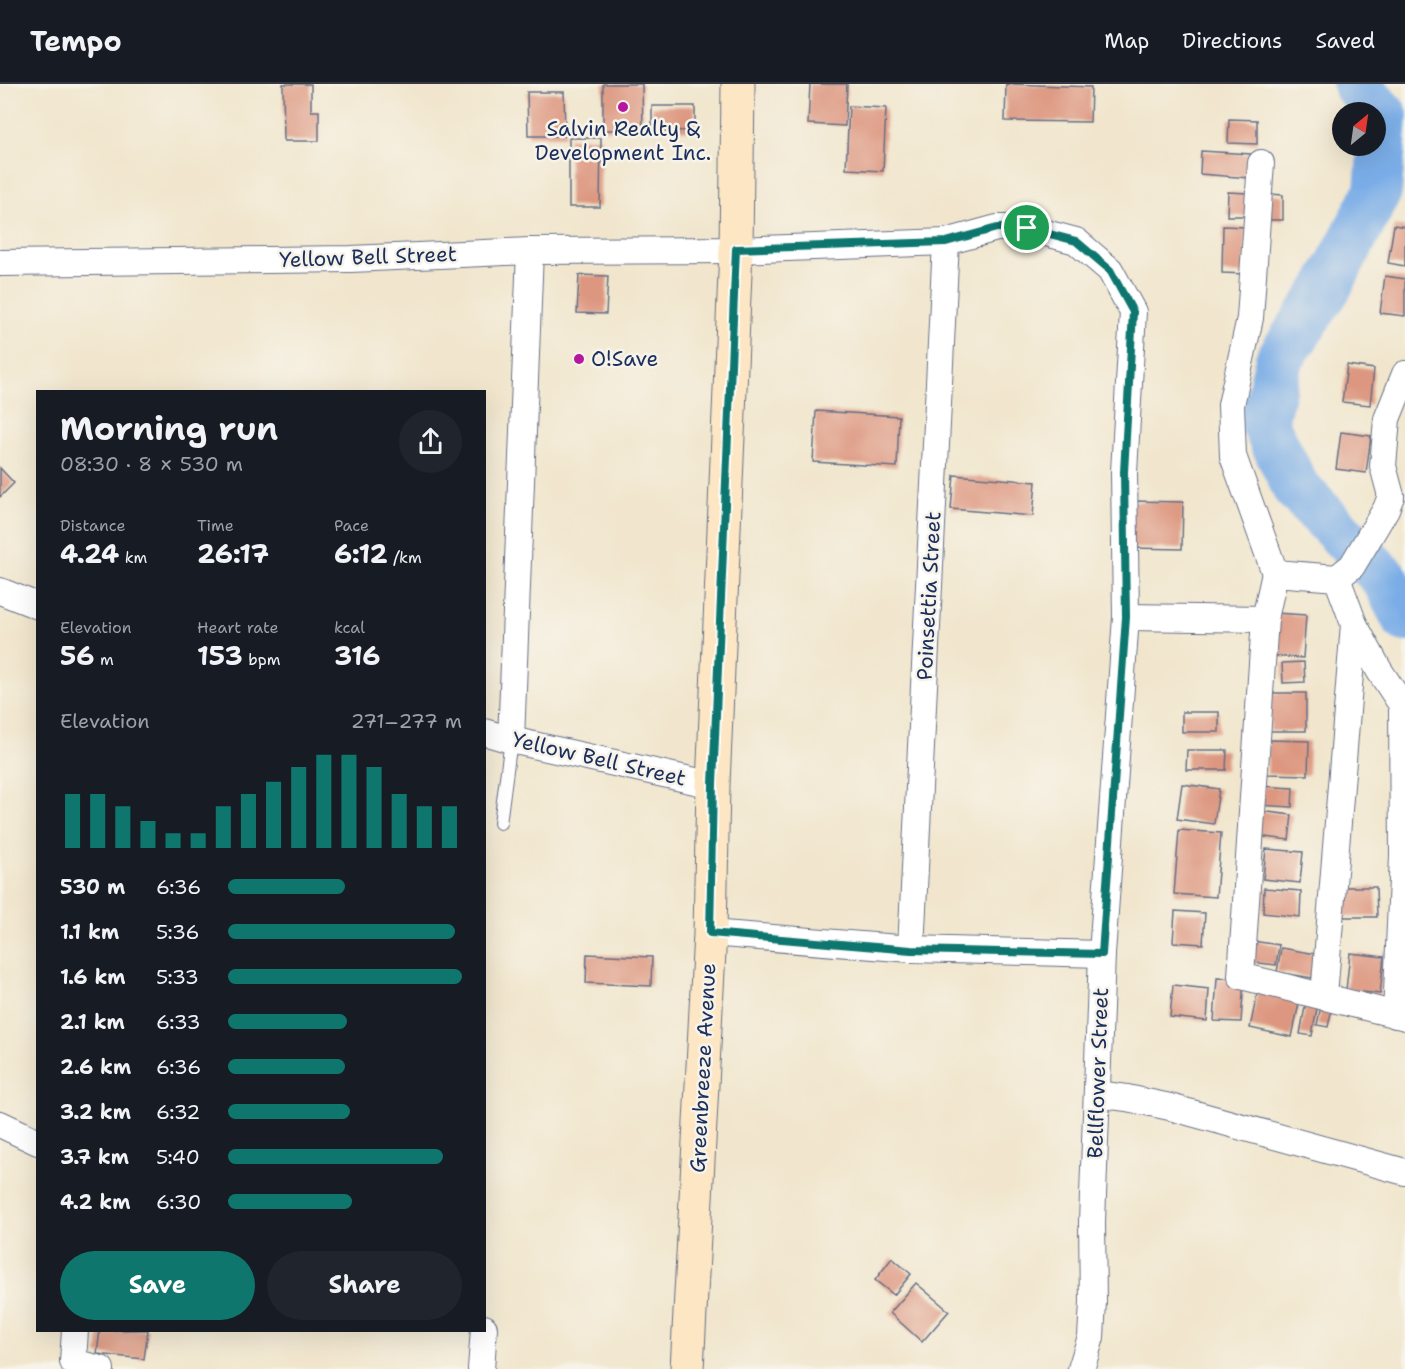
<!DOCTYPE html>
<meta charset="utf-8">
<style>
:root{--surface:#171b24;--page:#20242c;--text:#f1f3f6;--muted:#9ea1a6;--line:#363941;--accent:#0f766e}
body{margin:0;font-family:"Shantell Sans",sans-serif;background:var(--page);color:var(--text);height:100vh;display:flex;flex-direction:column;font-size:22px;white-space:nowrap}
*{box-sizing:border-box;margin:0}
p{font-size:20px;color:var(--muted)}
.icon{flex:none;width:33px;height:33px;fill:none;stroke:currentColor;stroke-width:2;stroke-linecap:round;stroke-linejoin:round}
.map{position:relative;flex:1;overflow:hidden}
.side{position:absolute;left:36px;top:306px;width:450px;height:942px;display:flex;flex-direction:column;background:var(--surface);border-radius:0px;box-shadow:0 6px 24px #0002}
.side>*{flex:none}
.needle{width:39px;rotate:29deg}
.controls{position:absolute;left:1332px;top:18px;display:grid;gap:12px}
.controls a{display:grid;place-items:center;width:54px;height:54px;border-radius:50%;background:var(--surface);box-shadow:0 6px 24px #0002;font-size:30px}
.pin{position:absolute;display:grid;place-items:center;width:51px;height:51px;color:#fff;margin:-26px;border:3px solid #fff;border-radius:50%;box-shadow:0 2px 6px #0007}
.round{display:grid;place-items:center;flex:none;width:63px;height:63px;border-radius:32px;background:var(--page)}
.summary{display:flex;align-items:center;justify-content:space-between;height:102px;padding:0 24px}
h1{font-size:33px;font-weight:700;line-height:45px}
.stats{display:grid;grid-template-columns:repeat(3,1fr);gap:9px;height:102px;padding:6px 24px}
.stats div{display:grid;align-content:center}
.stats b{font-size:26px;font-weight:700}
.stats small{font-size:16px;font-weight:400}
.stats p{font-size:16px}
.chart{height:168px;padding:12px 24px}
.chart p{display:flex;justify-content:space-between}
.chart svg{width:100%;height:108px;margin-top:6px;stroke:var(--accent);stroke-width:6}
.button{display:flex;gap:12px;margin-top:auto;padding:12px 24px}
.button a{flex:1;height:69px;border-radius:36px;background:var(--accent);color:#fff;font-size:24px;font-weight:700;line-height:69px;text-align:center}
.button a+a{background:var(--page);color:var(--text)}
ul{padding:0 24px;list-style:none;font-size:20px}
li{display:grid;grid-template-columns:96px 72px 1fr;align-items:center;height:45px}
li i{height:15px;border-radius:8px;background:var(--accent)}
header{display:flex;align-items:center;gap:36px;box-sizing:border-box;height:84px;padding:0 30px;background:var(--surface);border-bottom:2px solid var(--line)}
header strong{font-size:28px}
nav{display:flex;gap:33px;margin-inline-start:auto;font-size:21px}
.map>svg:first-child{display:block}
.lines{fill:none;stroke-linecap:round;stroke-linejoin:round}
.river{stroke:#7aade7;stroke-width:48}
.building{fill:#dd9780}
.lane-casing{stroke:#666f85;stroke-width:14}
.street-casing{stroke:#666f85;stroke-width:28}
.secondary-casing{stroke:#666f85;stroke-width:35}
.lane{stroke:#fff;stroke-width:12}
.street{stroke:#fff;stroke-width:26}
.secondary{stroke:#fce6c4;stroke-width:33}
.route-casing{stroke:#fff;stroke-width:12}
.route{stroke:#0f766e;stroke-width:8}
.poi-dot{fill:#b5179e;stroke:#f7f3e8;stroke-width:2}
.labels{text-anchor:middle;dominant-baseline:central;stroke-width:5;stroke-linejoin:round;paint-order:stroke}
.poi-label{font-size:21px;fill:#1b2f5e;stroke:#f7f3e8}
.street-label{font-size:21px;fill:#1b2f5e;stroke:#f7f3e8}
</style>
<header>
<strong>Tempo</strong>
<nav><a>Map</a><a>Directions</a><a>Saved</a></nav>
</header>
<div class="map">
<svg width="1405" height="1285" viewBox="0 0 1405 1285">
<rect width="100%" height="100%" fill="#f7f3e8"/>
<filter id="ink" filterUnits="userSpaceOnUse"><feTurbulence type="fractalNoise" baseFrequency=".0167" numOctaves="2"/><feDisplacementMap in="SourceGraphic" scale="12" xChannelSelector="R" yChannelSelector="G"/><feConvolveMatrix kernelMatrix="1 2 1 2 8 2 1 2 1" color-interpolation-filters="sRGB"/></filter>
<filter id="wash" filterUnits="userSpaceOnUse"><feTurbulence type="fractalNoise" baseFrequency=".008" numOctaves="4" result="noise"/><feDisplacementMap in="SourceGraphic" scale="24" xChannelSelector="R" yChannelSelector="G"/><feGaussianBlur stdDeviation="1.35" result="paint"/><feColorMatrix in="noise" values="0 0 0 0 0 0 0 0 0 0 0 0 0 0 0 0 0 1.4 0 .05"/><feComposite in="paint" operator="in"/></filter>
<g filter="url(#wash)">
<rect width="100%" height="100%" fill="#f1e6cd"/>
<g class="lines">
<polyline class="river" points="1356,0 1384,32 1378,107 1328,203 1279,276 1264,338 1296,404 1385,495 1405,534"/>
</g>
<g id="blocks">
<g class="building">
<polygon points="283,0 311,0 311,27 319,27 319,57 284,57"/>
<polygon points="603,0 642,0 643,46 603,46"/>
<polygon points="810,0 847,0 845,42 808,40"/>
<polygon points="1006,0 1091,3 1090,38 1005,37"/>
<polygon points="527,8 564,8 565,52 528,52"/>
<polygon points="652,22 695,22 695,47 652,46"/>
<polygon points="849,22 886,24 883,87 846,85"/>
<polygon points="1229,35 1257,36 1257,60 1228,59"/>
<polygon points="569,54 601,54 600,123 569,123"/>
<polygon points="1201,67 1251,70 1249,94 1200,90"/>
<polygon points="1228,108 1247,109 1247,132 1227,132"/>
<polygon points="1269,110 1283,111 1283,136 1269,136"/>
<polygon points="1394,141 1405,143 1405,182 1388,179"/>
<polygon points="1223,142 1246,143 1245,190 1222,189"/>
<polygon points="579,191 608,192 606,230 577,229"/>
<polygon points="1385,192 1405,195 1405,232 1380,229"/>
<polygon points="1347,281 1374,285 1370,321 1342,318"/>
<polygon points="816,327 899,332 897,383 813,378"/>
<polygon points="1341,348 1371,352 1366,389 1336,385"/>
<polygon points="0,384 14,399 0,413"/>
<polygon points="954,391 1036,398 1033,432 951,425"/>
<polygon points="1131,417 1183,418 1182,465 1130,464"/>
<polygon points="1275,529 1306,531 1303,574 1272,572"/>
<polygon points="1304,578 1305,598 1283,599 1282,579"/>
<rect x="1270" y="609" width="36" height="38"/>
<rect x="1182" y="628" width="37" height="20"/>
<polygon points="1268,656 1309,657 1308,691 1267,690"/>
<polygon points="1187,666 1227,666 1226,686 1186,686"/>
<polygon points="1182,700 1219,705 1214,740 1177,735"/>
<polygon points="1260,702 1293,704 1292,723 1258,721"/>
<polygon points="1260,727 1292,731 1289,756 1257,752"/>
<polygon points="1179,746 1221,749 1216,813 1174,810"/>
<polygon points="1266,765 1303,768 1300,799 1263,795"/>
<polygon points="1341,803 1376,803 1377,833 1342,833"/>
<polygon points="1264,804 1301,807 1300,833 1263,829"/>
<polygon points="1175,827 1205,829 1203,860 1173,858"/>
<polygon points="1246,856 1279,861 1276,881 1243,877"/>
<polygon points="1281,864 1316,870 1312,894 1277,888"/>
<polygon points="1350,869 1384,873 1380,910 1346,906"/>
<polygon points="587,870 652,873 651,902 586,899"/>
<polygon points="1217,894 1244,895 1241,938 1214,937"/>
<polygon points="1173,901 1209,905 1207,937 1170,933"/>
<polygon points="1258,905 1300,914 1292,953 1250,944"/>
<polygon points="1306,917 1318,919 1312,952 1300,950"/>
<polygon points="1321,922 1332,924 1328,943 1317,941"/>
<polygon points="892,1174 911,1190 894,1211 875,1196"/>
<polygon points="916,1199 949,1227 922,1258 890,1229"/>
<polygon points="100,1246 148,1246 144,1275 97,1270"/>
</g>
</g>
</g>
<g filter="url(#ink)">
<use href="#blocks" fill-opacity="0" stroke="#666f85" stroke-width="1.5"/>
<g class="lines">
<g class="lane-casing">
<polyline id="lane" points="500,739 511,656"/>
</g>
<g class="street-casing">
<g id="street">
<polyline points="1261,79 1250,234 1231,321 1233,372 1275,489 1337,494 1352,482 1386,425 1391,412"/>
<polyline points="0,179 351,175 530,167 736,166 946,158 997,144 1027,144 1076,157 1110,186 1133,228 1124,388 1126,533 1102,870 1092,1138 1093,1218 1091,1253 1081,1285"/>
<polyline points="1391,412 1383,382 1387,335 1405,290"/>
<polyline points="1275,489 1265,535 1241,892 1405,933"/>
<polyline points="1337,494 1354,540 1379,586 1402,621 1403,772 1396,931"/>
<polyline points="0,507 38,522"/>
<polyline points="1126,533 1265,535"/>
<polyline points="484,648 511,656 713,701"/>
<polyline points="511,656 530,167"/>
<polyline points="710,849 911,865 1102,870"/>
<polyline points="911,865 946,158"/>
<polyline points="1324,912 1354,540"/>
<polyline points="1097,1010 1127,1014 1170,1023 1405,1088"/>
<polyline points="0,1040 38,1058"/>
<polyline points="75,1246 73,1278 101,1285"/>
<polyline points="481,1285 484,1244"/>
</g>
</g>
<g class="secondary-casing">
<polyline id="secondary" points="687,1285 710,849 713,701 736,166 738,0"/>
</g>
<use href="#lane" class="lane"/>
<use href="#street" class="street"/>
<use href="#secondary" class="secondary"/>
</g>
</g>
<g class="lines" filter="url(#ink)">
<g class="route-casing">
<polygon id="route" points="997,144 1027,144 1076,157 1110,186 1133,228 1124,388 1126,533 1102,870 911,866 710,849 713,700 736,165 946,158"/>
</g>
<use href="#route" class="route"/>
</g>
<g class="poi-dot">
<circle cx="623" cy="23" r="6"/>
<circle cx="579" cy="275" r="6"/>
</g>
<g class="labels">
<g class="poi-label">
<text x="623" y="45">Salvin Realty &amp;<tspan x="623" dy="24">Development Inc.</tspan></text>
<text x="591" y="275" text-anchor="start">O!Save</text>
</g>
<g class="street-label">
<text transform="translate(368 173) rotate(-2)">Yellow Bell Street</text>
<text transform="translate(929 512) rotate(-87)">Poinsettia Street</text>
<text transform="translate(599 675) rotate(13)">Yellow Bell Street</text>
<text transform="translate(703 984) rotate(-87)">Greenbreeze Avenue</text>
<text transform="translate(1098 989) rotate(-88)">Bellflower Street</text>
</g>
</g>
</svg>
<div class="controls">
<a><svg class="needle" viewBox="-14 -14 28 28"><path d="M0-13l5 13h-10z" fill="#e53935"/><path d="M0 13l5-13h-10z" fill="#9ea1a6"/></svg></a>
</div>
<div class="pin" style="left:1027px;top:144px;background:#1e9e55"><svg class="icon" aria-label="arrive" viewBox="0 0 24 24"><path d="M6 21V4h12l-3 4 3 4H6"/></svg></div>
<section class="side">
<div class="summary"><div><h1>Morning run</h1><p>08:30 · 8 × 530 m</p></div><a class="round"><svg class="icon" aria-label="share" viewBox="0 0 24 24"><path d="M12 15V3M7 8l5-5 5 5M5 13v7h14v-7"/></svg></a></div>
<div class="stats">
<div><p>Distance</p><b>4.24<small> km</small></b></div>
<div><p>Time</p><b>26:17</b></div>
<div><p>Pace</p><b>6:12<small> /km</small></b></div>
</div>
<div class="stats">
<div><p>Elevation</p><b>56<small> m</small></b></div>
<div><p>Heart rate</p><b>153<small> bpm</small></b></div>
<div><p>kcal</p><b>316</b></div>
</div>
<div class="chart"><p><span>Elevation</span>271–277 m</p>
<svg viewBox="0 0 160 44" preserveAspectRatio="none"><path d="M5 44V22M15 44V22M25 44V27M35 44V33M45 44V38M55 44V38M65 44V27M75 44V22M85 44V17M95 44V11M105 44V6M115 44V6M125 44V11M135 44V22M145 44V27M155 44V27"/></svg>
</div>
<ul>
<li><b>530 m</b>6:36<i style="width:50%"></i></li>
<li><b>1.1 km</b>5:36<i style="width:97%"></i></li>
<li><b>1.6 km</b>5:33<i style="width:100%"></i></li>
<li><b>2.1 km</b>6:33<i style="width:51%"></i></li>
<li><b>2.6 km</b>6:36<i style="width:50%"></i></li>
<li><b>3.2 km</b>6:32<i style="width:52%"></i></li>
<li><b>3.7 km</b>5:40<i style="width:92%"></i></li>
<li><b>4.2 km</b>6:30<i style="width:53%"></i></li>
</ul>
<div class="button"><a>Save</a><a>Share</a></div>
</section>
</div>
